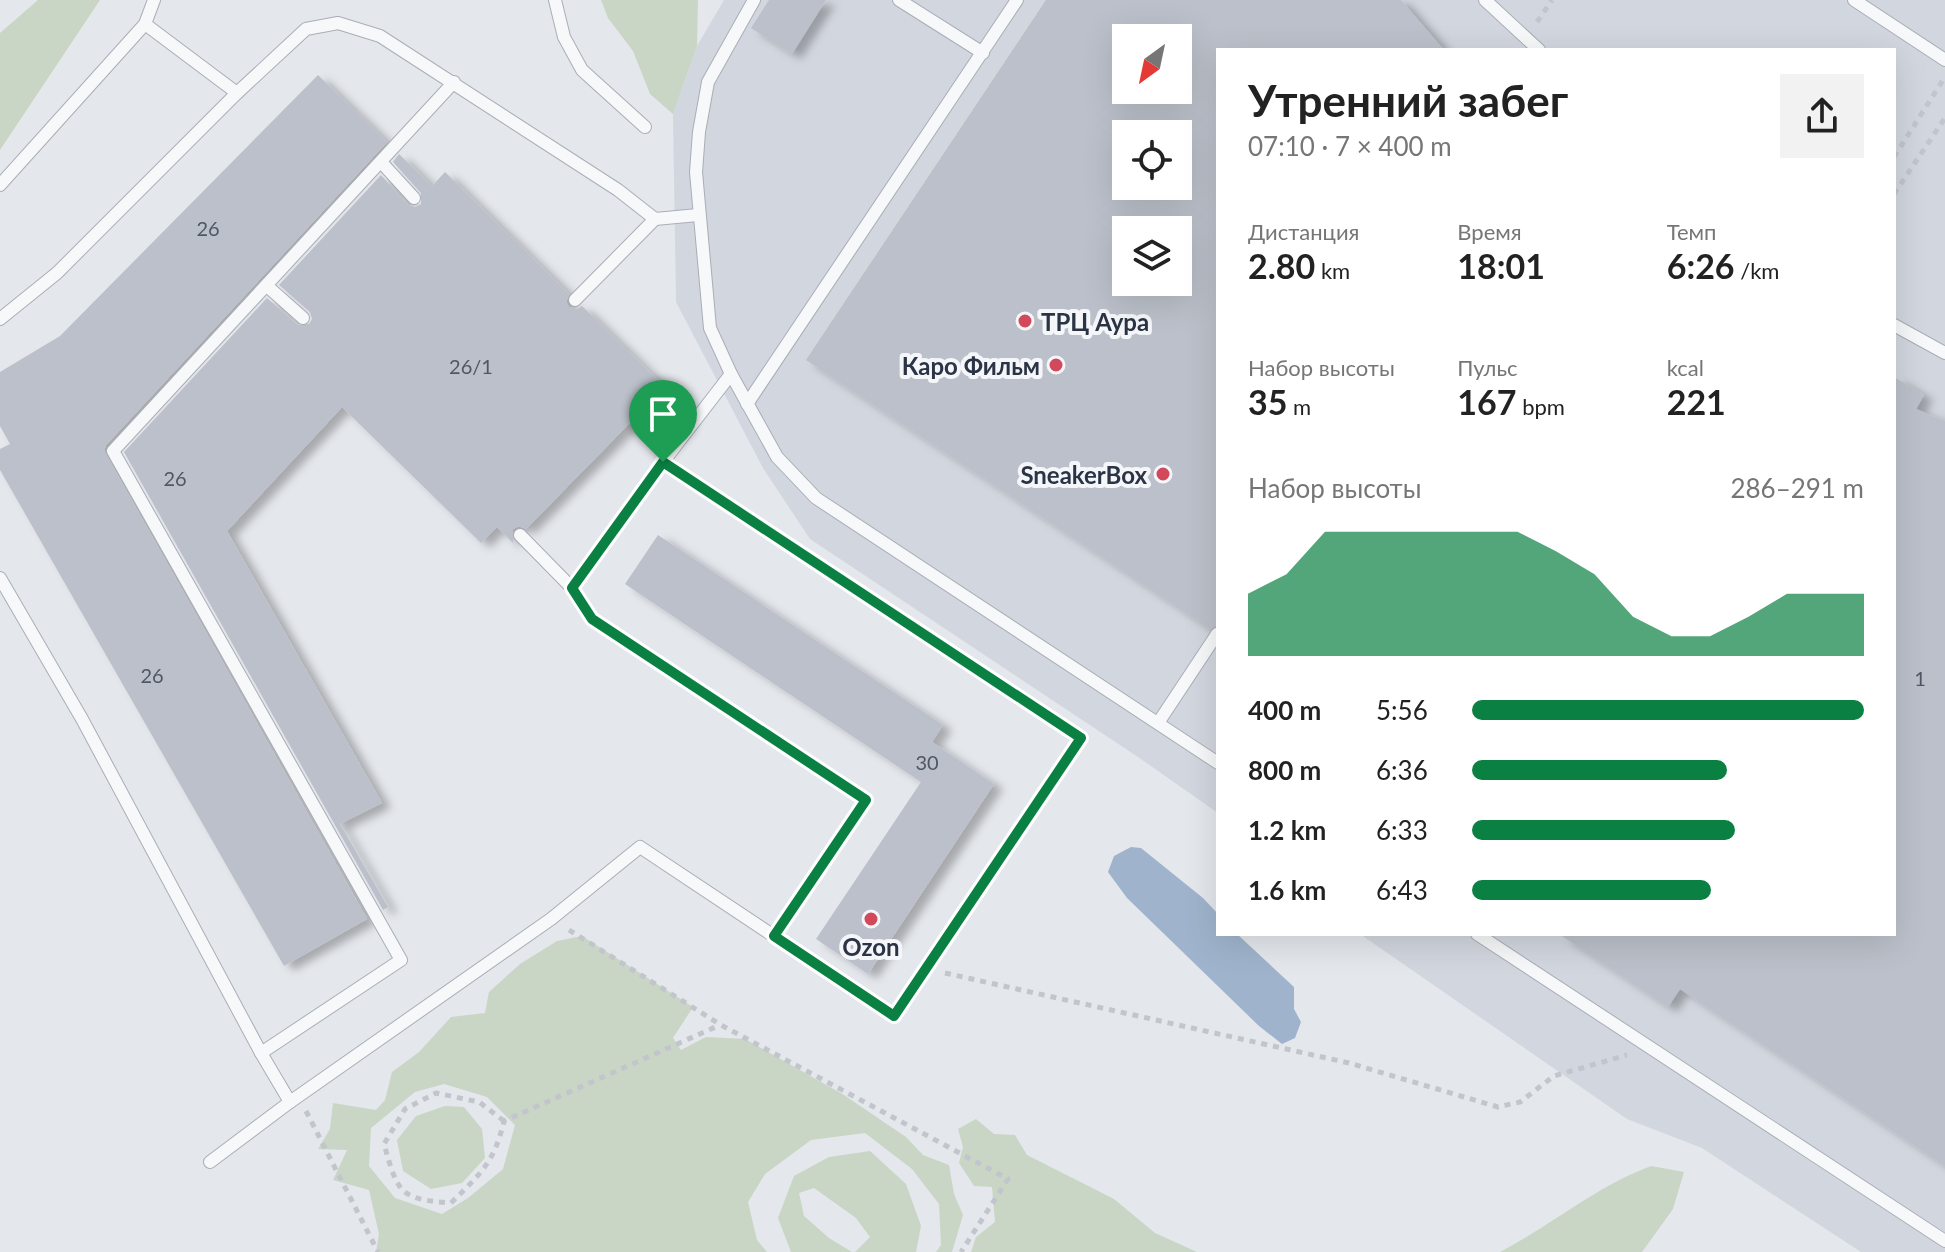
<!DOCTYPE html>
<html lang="ru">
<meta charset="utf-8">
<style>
:root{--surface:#fff;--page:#f2f2f2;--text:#222;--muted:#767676;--accent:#0b8043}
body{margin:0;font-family:Lato,sans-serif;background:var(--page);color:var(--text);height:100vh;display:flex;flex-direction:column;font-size:30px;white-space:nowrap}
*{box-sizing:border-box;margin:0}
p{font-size:26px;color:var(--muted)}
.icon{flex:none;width:44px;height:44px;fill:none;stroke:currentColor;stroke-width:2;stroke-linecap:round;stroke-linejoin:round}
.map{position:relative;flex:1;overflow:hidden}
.panel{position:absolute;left:1216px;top:48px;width:680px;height:888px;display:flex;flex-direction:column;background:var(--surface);border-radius:0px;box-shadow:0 8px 32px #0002}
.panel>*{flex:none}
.needle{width:52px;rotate:213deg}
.fabs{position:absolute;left:1112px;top:24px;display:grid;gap:16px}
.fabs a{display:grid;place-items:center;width:80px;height:80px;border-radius:0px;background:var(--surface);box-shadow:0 8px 32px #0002;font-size:40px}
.pin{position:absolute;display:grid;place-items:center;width:68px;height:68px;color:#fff;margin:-82px -34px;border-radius:50% 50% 50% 0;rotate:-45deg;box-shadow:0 0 8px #0007}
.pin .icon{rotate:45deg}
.round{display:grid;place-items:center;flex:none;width:84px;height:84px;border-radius:0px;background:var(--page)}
.summary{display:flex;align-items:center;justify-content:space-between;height:136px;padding:0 32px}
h1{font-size:44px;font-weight:700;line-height:60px}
.figures{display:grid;grid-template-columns:repeat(3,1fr);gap:12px;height:136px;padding:8px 32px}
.figures div{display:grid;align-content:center}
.figures b{font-size:34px;font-weight:700}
.figures small{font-size:22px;font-weight:400}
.figures p{font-size:22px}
.chart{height:224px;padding:16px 32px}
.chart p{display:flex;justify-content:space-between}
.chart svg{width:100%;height:144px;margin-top:8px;fill:var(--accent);opacity:.7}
ul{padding:0 32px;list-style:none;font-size:26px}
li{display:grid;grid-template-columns:128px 96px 1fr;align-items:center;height:60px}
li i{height:20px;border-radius:10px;background:var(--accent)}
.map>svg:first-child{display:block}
.built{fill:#d2d6de;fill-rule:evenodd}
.green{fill:#c9d6c5;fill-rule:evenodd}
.water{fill:#9fb4cc}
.building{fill:#bbc0ca;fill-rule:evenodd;filter:url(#shadow)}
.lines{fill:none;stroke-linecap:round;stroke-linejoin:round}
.lane-casing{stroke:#a9aeb7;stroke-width:14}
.path{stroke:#c2c5cb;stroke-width:5;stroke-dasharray:6 6;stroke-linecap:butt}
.lane{stroke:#f7f8fa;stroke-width:12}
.route-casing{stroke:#fff;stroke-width:16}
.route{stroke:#0b8043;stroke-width:10}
.poi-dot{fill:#d1495b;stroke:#f4f6f9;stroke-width:3}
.labels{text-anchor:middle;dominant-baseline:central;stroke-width:8;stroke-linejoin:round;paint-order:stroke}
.number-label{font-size:20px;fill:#4f5766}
.poi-label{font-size:24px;font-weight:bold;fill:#2b3445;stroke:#f4f6f9;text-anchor:end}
</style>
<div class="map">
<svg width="1945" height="1252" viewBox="0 0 1945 1252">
<defs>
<filter id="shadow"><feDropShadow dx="9" dy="5" stdDeviation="4" flood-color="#0004"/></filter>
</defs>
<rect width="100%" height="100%" fill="#e4e7ec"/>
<path class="built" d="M 724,0 L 1945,0 L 1945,1252 L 1861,1252 L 1702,1148 L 1627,1119 L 1360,934 L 1894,934 L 1894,50 L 1218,50 L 1218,813 L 1138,757 L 810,539 L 763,468 L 676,302 L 673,114 L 697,46 ZM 1126,38 L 1178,38 L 1178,90 L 1126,90 ZM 1126,134 L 1178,134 L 1178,186 L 1126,186 ZM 1126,230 L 1178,230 L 1178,282 L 1126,282 Z"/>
<g class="green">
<polygon points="38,0 100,0 0,150 0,33"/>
<polygon points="601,0 698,0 697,46 673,114 650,94 633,51 608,18"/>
<path d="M 582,936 L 693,1007 L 673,1038 L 681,1050 L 706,1037 L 745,1039 L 844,1095 L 906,1137 L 923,1155 L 949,1165 L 954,1194 L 963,1215 L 952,1252 L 936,1252 L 941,1245 L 939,1204 L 912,1169 L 865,1133 L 811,1140 L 765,1174 L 748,1202 L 757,1240 L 767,1252 L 376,1252 L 379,1234 L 369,1190 L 333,1180 L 347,1150 L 318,1149 L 330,1129 L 333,1103 L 376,1110 L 385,1100 L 392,1072 L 419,1052 L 451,1017 L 485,1013 L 489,992 L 520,964 L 557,941 ZM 444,1084 L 487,1097 L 515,1125 L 503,1169 L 468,1198 L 442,1214 L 395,1198 L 369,1166 L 371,1128 L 415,1092 Z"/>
<polygon points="445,1106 464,1107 482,1129 485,1158 462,1183 431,1189 403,1171 397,1140 416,1116"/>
<polygon points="976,1119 994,1134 1015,1135 1027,1155 1114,1199 1155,1233 1197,1252 971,1252 976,1237 995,1222 992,1187 974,1186 959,1163 963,1147 958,1129"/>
<polygon points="870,1151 906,1184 921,1226 916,1252 855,1252 870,1237 856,1218 814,1188 799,1193 804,1216 829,1238 852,1252 791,1252 778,1218 794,1176 829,1157"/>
<path d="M 1651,1166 L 1684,1172 L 1673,1209 L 1642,1252 L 1500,1252 C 1552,1225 1595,1187 1651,1166 Z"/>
</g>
<polygon class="water" points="1131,847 1141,848 1203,898 1218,914 1218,934 1237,934 1294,987 1294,1009 1301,1022 1295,1038 1282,1044 1259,1026 1127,898 1108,872 1114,856"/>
<g class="building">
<polygon points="769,0 826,0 792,54 751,28"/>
<path d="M 1046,0 L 1401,0 L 1444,50 L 1218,50 L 1218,625 L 1210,629 L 806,360 ZM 1126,38 L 1178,38 L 1178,90 L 1126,90 ZM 1126,134 L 1178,134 L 1178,186 L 1126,186 ZM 1126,230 L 1178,230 L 1178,282 L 1126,282 Z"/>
<polygon points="318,75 387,142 106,445 104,451 367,919 284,966 0,470 0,449 10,444 0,426 0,372 60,336"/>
<polygon points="399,154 432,186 445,172 569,294 566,302 569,307 577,309 582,306 665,387 526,529 519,526 513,529 513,543 497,527 481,543 342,407 227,531 382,803 340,824 388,907 383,910 124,452 267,298 298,325 309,324 312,319 310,312 279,285 381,175 408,205 415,207 421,204 421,193 393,162"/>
<polygon points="1894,377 1924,395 1916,409 1945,421 1945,1166 1680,989 1668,1007 1559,934 1894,934"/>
<polygon points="658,535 943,725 932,742 994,784 868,974 816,939 921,782 625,584"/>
</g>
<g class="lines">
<g class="lane-casing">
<g id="lane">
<polyline points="555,0 564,37 582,70 645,127"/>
<polyline points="754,0 708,82 699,132 696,172 710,328 731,374 777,457 816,498 1218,763"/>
<polyline points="899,0 983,53"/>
<polyline points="1485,0 1539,50"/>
<polyline points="1854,0 1945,60"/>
<polyline points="145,24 237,93"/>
<polyline points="381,162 414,198"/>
<polyline points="0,185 145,24 154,0"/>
<polyline points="267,286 303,318"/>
<polyline points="575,300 655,219"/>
<polyline points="0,319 57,273 237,93 306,29 338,23 380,36 618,190 655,219 698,215"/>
<polyline points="1894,325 1945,353"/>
<polyline points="731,374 663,462 572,588 592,619 866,800 774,936"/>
<polyline points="747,404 1017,0"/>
<polyline points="520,535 572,588"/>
<polyline points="0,578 82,719 261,1053 290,1102"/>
<polyline points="1158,723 1217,634"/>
<polyline points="1477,934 1945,1241"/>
<polyline points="261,1053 401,960 113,451 454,82"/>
<polyline points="210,1162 290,1102 551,919 640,847 894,1016 1081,738 663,462"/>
</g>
</g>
<g class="path">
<polyline points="1537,22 1552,0"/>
<polyline points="1894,157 1945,77"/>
<polyline points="1894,194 1945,118"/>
<polyline points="569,930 721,1025 1008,1179 961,1252"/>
<polyline points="945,973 1349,1063 1498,1107 1520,1102 1554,1076 1627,1055"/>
<polyline points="306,1111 378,1252"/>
<path d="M 504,1121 L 479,1102 L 436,1093 L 405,1109 L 384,1144 C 398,1193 399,1199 451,1203 C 481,1173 494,1163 504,1121 L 720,1025"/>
</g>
<use href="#lane" class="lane"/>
</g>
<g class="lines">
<g class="route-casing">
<polygon id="route" points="663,462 1081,738 894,1016 774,936 866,800 592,619 572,588"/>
</g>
<use href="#route" class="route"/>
</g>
<g class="poi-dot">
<circle cx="1025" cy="321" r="8"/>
<circle cx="1056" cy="365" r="8"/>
<circle cx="1163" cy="474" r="8"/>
<circle cx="871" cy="919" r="8"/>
</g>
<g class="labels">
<g class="number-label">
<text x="208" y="228">26</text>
<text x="471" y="366">26/1</text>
<text x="175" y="478">26</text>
<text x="152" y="675">26</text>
<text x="1920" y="678">1</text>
<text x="927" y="762">30</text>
</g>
<g class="poi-label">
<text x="1041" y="321" text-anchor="start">ТРЦ Аура</text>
<text x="1040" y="365">Каро Фильм</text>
<text x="1147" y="474">SneakerBox</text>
<text x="871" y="946" text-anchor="middle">Ozon</text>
</g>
</g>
</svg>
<div class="fabs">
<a><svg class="needle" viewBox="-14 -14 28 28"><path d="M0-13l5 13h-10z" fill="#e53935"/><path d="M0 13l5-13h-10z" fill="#767676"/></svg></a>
<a><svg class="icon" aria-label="locate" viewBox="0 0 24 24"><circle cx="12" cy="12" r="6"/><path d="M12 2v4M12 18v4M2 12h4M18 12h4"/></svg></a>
<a><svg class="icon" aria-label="layers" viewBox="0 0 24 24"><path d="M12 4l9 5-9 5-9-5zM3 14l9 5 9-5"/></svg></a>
</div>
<div class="pin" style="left:663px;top:462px;background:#1e9e55"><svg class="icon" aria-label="arrive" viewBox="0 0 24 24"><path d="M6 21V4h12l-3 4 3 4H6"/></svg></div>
<section class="panel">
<div class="summary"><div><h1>Утренний забег</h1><p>07:10 · 7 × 400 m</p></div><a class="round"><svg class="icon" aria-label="share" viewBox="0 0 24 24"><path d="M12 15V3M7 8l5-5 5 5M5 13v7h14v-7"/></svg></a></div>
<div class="figures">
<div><p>Дистанция</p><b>2.80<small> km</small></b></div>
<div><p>Время</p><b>18:01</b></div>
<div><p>Темп</p><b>6:26<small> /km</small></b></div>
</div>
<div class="figures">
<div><p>Набор высоты</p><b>35<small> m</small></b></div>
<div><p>Пульс</p><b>167<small> bpm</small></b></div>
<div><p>kcal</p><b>221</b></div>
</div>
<div class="chart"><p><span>Набор высоты</span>286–291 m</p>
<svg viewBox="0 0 160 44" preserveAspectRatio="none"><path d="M0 44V25L10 19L20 6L30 6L40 6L50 6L60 6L70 6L80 12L90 19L100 32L110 38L120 38L130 32L140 25L150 25L160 25V44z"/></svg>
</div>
<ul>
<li><b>400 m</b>5:56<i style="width:100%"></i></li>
<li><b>800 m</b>6:36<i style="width:65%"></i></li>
<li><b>1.2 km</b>6:33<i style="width:67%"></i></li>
<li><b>1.6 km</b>6:43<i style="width:61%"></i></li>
</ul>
</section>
</div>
